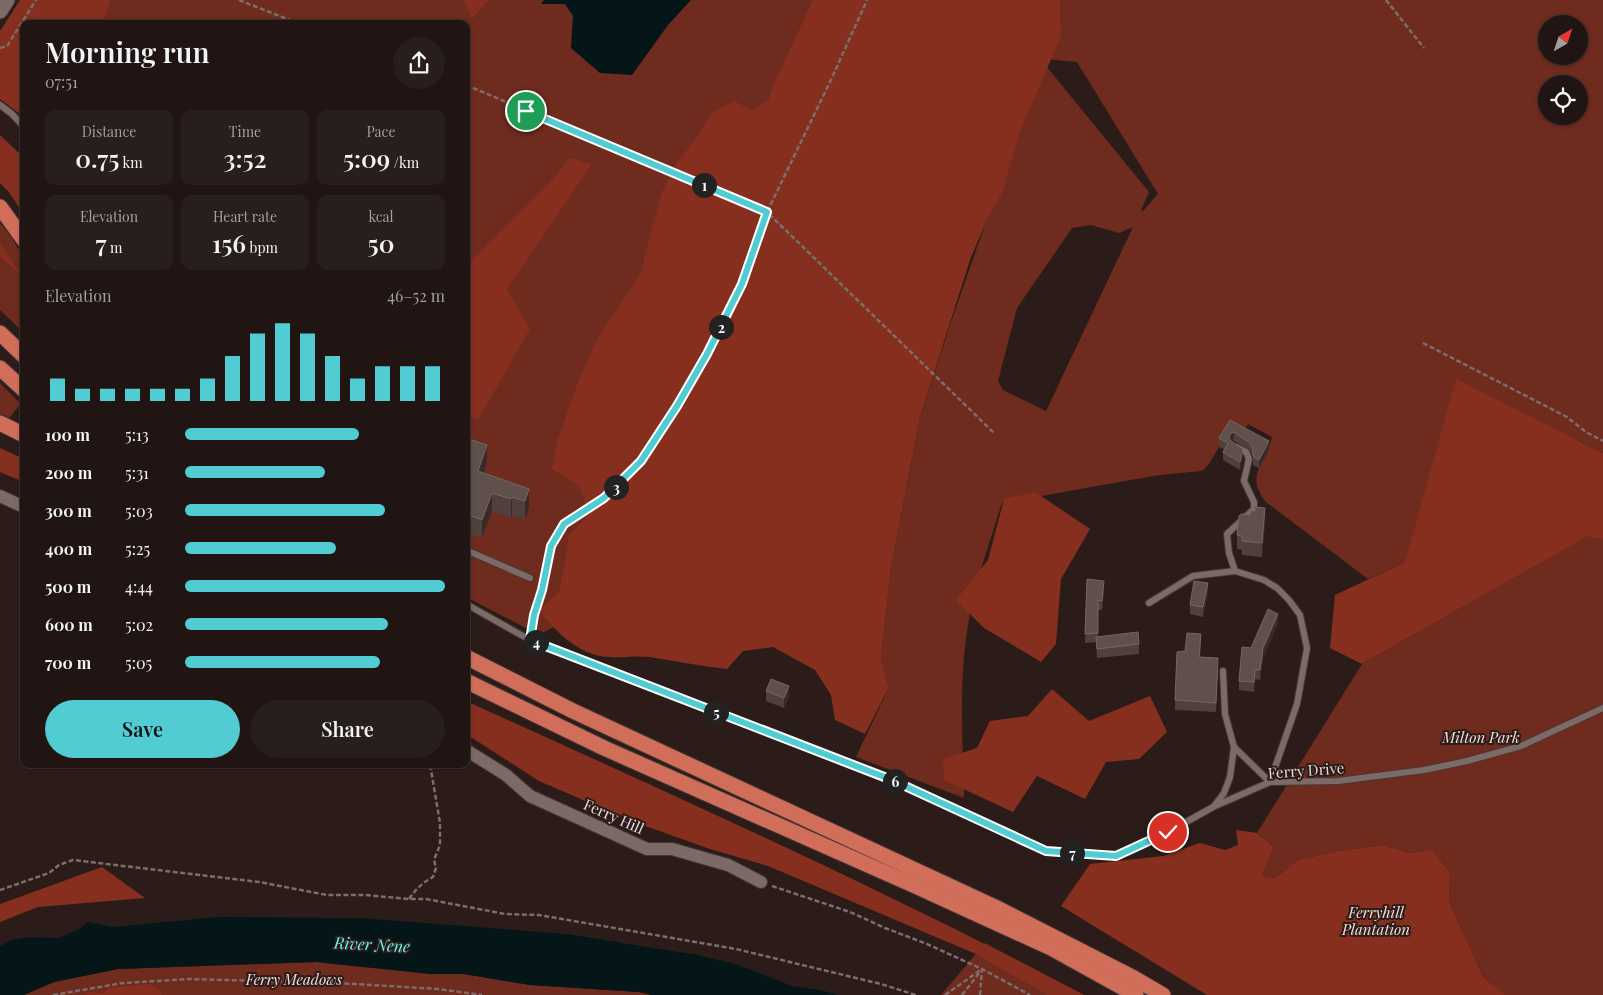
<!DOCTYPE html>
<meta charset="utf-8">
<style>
:root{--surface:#201513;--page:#281e1c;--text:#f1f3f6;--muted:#a29fa0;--line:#3d3433;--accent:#51ccd3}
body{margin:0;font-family:"Playfair Display",serif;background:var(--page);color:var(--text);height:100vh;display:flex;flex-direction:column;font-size:19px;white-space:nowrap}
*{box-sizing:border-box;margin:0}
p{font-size:16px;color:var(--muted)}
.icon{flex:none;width:28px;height:28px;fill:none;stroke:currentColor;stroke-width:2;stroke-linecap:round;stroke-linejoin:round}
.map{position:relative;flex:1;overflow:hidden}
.details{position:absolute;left:20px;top:20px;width:450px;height:748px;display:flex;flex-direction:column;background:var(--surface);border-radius:10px;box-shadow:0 1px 4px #0004,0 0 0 1px var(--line)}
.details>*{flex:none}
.needle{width:32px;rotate:39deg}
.controls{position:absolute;left:1538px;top:15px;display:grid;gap:10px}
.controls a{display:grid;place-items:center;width:50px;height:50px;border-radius:50%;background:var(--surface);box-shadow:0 1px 4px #0004,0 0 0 1px var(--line);font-size:25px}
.pin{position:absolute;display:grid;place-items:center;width:42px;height:42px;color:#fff;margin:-21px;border:2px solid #fff;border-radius:50%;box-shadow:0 1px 5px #0007}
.km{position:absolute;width:25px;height:25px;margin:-12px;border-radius:50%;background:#222;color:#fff;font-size:14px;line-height:25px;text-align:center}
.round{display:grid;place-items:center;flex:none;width:52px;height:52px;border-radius:26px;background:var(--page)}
.headline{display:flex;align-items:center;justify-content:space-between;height:85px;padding:0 25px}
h1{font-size:28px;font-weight:600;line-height:38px}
.stats{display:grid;grid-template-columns:repeat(3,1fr);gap:8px;height:85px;padding:5px 25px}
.stats div{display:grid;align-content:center;border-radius:10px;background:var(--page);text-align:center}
.stats b{font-size:25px;font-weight:600}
.stats small{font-size:14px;font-weight:400}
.stats p{font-size:14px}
.chart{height:140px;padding:10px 25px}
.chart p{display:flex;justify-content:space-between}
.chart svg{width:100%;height:90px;margin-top:5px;stroke:var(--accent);stroke-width:6}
.cta{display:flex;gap:10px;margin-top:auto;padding:10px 25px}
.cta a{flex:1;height:58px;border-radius:30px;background:var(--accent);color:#111;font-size:20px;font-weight:600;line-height:58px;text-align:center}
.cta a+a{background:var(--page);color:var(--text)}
ul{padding:0 25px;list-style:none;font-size:16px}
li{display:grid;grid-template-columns:80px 60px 1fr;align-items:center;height:38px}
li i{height:12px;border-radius:6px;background:var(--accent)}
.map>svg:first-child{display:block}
.green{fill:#6e2b1e;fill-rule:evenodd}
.forest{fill:#862f1e}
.water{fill:#041617}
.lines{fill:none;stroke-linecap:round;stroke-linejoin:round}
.service-casing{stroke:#453937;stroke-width:8}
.minor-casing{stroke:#453937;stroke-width:14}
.tertiary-casing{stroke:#453937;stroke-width:17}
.trunk-casing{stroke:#453937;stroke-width:17}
.path{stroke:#7b6e6b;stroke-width:2.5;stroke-dasharray:5 2.5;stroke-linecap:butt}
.service{stroke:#7c6a66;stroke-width:6}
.minor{stroke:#7c6a66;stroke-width:12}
.tertiary{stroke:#7c6a66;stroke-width:15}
.trunk{stroke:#d06e5a;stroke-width:15}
.wall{fill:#4f403c}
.shaded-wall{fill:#3a2a27}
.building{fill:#5f504c;stroke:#746662}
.route-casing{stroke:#fff;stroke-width:10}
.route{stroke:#51ccd3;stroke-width:6}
.labels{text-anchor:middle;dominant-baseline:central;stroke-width:4;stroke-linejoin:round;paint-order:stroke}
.park-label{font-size:15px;font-style:italic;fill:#f6dcd6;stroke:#2b1c19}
.street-label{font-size:15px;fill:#e3d9d6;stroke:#2b1c19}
.water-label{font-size:16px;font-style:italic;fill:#65f5fd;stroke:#2b1c19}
</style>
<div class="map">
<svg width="1603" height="995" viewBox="0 0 1603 995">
<rect width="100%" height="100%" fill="#2b1c19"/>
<g class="green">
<path d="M 111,0 L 1603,0 L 1603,453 L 1578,440 L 1405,562 L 1368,579 L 1266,502 C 1244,475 1266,464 1272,437 L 1248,424 L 1242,435 L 1219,447 L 1209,464 L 1202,471 L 1159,475 L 1002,503 C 988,547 972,592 966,638 C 959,691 963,745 964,798 L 856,757 L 889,687 L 881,659 L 891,568 L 920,417 L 950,325 L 1042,61 L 1149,192 L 1141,210 L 1143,211 L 1158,194 L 1077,62 L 1009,56 L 630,585 L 539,635 L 466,597 L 466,24 L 103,24 ZM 1546,24 L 1579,24 L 1579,56 L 1546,56 ZM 1546,84 L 1579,84 L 1579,116 L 1546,116 ZM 1091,225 L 1119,233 L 1133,227 L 1046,411 L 1003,390 L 998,381 L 1017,308 L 1072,228 Z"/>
<polygon points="0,223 12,238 24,259 24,333 0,310"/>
<polygon points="0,383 21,404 9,418 0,414"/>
<polygon points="1603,527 1603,995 1506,995 1483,977 1449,901 1450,873 1432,849 1412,853 1380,845 1338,851 1298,860 1275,878 1262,876 1274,847 1257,833 1362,664"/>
<polygon points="985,943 1084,995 941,995"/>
<polygon points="316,962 431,974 464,974 530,985 639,992 652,995 24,995 54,982 118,969"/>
</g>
<g class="forest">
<polygon points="20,0 111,0 103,24 24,24 24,117 0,99 0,31"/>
<polygon points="465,0 489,0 472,19 464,1"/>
<path d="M 813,0 L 1059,0 L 1060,2 L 1061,36 L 1019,134 L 1003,191 L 987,219 L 970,260 L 920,417 L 891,568 L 881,659 L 889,687 L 865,734 L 835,720 L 831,695 L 815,670 L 773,647 L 743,651 L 727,669 C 701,666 675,661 650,657 C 633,655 615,659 599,656 C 574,650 553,629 539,610 L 559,592 L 565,563 L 569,535 L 589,514 L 579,486 L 552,469 L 558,439 L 577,385 L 597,339 L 640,275 L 661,194 L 678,160 L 694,142 L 711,113 L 734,101 L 752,110 L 768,101 L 777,77 Z"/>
<polygon points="0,135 24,158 24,215 9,192 0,183"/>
<polygon points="570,158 592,164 507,289 530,329 478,420 466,414 466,266 547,186"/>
<polygon points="0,244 22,276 0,257"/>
<polygon points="1456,379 1603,453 1603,539 1588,536 1362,664 1330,648 1335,595 1405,562"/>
<polygon points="0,448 24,459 24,482 0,472"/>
<polygon points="1035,492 1090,529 1061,579 1056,644 1041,662 984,628 956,600 988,560 1004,499"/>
<polygon points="1052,689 1089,721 1150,696 1167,732 1139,759 1106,762 1085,799 1037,776 1013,812 944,780 943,759 977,748 990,721 1028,716"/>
<path d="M 466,701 C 674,795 882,889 1084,995 L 1048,995 L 976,954 L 768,866 L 710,849 L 634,822 L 539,781 L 466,734 Z"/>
<polygon points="1236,830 1257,833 1274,847 1262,876 1275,878 1298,860 1338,851 1381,845 1412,853 1432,849 1450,873 1449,901 1483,977 1506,995 1207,995 1061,906 1090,864 1163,856 1200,843 1225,850 1238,845"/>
<polygon points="102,867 145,898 38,907 0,922 0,904"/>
<polygon points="149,984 161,992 161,995 84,995 89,992 104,994 109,988"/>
</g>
<g class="water">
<polygon points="544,0 691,0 668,25 632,75 600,73 571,48 573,16 565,4 541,4"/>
<polygon points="219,917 360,918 567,934 697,955 736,964 792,986 821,990 837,995 652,995 639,992 530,985 464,974 431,974 316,962 118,969 54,982 24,995 0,995 0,946 11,940 29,937 59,938 79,929 88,922 113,927"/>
</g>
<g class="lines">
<g class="service-casing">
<g id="service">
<polyline points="0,105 12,114 24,127"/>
<polyline points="466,550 530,578"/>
<polyline points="1235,571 1229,553 1227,534 1254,509 1254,502 1244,481 1249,459 1246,452 1236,447"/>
<polyline points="1149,603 1193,576 1235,571 1264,580 1277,588 1289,600 1300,615 1307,648 1297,704 1270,782 1234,747"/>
<polyline points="466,604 530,640 891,780 1046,851 1116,856 1168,832 1215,806 1270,782 1338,781 1424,770 1467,761 1521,746 1603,708"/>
<polyline points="1215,805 1224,793 1230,777 1234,747 1225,714 1223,671"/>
</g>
</g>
<g class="minor-casing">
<g id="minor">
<polyline points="0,496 24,507"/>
<polyline points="466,750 506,775 530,796 647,849 672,849 728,865 761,882"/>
</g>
</g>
<g class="tertiary-casing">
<polyline id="tertiary" points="0,11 7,0"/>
</g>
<g class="trunk-casing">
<g id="trunk">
<polyline points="0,207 24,240"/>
<polyline points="0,333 24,356"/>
<polyline points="0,368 24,390"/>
<polyline points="0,423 24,435"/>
<polyline points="466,657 573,711 997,908 1134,978 1163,995"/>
<polyline points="466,681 604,748 913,885 1051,948 1136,995"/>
</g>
</g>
<g class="path">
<polyline points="239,0 300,24"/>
<polyline points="1386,0 1424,48"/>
<polyline points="0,48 7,46 36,0"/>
<polyline points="466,85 767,212 995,434"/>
<polyline points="1423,343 1567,417 1586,432 1603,441"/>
<polyline points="531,632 551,546 564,524 605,498 641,461 677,407 707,354 742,284 767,212 830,82 867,0"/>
<polyline points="772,886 850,912 885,928 927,944 982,969 1030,995"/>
<polyline points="0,890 49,873 59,865 73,860 259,882 327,895 365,895 409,899 426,899 505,914 539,915 736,949 881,984 916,995"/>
<path d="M 409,899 C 416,889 422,883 433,877 L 436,868 L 434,860 L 440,845 L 440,823 L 430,764"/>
<polyline points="53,995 123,983 189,979 338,983 438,989 482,995"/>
<polyline points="945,995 982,969"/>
<polyline points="962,995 980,972"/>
<polyline points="980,995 982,969"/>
</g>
<use href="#service" class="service"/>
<use href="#minor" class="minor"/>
<use href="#tertiary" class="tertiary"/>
<use href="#trunk" class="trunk"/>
</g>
<g class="wall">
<polygon points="1230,420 1269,450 1259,468 1253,465 1253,456 1250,451 1234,441 1232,442 1243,458 1240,470 1223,460 1223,452 1224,449 1219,447 1219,438"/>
<polygon points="466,438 487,463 484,473 529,489 529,508 525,520 512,515 511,518 492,511 482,538 466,533"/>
<polygon points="1265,522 1262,557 1242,555 1242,550 1237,549 1237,535"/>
<polygon points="1087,579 1104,590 1102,610 1098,610 1098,637 1139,644 1139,654 1097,658 1096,642 1085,643"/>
<polygon points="1208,593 1203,617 1190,614 1190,605"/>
<polygon points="1278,623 1263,658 1260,680 1255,679 1254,692 1239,690 1239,681 1251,648"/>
<polygon points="1201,643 1200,657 1218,667 1216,712 1175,710 1175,700 1185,651"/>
<polygon points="766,691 789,696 784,708 766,701"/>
</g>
<g class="shaded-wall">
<polygon points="1234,432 1234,441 1230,443 1229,438 1230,434"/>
<polygon points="1269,441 1269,450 1259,468 1259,460"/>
<polygon points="487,445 487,463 478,490 478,471"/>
<polygon points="1243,449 1243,458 1240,470 1240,462"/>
<polygon points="529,489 529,508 525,520 525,501"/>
<polygon points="492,493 492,511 482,538 482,520"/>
<polygon points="512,497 512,515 511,518 511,499"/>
<polygon points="1265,508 1265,522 1262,557 1262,543"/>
<polygon points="1104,581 1104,590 1102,610 1102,601"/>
<polygon points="1208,583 1208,593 1203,617 1203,607"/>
<polygon points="1278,614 1278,623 1263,658 1260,680 1260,670 1263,648"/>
<polygon points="789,686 789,696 784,708 784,698"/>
</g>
<g class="building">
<polygon points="1230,420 1269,441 1259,460 1253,456 1253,449 1250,443 1234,432 1230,434 1229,438 1231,441 1243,449 1240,462 1223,452 1228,443 1219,438"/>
<polygon points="466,438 487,445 478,471 529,489 525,501 512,497 511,499 492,493 482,520 466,514 466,507 468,501 466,500"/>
<polygon points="1255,507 1265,508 1262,543 1242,541 1242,536 1237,535 1239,516 1241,514 1250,515 1250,511 1255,511"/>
<polygon points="1087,579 1104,581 1102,601 1098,600 1098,633 1085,634"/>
<polygon points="1194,581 1208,583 1203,607 1190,605"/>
<polygon points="1268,609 1278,614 1263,648 1260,670 1255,670 1254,682 1239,681 1242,647 1251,648"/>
<polygon points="1138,632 1139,644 1097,649 1096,637"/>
<polygon points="1187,633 1201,634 1199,657 1218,658 1216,703 1175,700 1177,652 1185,651"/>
<polygon points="771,679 789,686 784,698 766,691"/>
</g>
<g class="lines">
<g class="route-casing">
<polyline id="route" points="526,111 767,212 742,284 707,354 677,406 641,461 604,498 564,524 551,546 542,590 534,615 530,640 892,780 1046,851 1116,856 1168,832"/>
</g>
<use href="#route" class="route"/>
</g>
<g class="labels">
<g class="park-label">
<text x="1481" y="737">Milton Park</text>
<text x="1376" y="912">Ferryhill<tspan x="1376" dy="17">Plantation</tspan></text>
<text x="294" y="979">Ferry Meadows</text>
</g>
<g class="street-label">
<text transform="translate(1306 770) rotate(-4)">Ferry Drive</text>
<text transform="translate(614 816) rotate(24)">Ferry Hill</text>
</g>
<g class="water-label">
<text transform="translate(372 944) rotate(3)">River Nene</text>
</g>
</g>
</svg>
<div class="controls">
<a><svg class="needle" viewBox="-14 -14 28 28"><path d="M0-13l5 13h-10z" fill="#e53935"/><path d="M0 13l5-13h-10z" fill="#a29fa0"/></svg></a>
<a><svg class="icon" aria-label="locate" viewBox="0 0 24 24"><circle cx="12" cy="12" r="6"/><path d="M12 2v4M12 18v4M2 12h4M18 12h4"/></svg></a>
</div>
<div class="pin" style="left:526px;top:111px;background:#1e9e55"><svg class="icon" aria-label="arrive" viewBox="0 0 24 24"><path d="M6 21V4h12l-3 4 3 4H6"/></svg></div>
<div class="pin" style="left:1168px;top:832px;background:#d93025"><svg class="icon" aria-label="check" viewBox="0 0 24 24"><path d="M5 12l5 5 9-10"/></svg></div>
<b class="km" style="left:704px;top:185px">1</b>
<b class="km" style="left:721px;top:327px">2</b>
<b class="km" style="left:616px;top:487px">3</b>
<b class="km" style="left:536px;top:642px">4</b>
<b class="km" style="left:716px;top:712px">5</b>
<b class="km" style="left:895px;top:781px">6</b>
<b class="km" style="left:1072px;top:853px">7</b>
<section class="details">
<div class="headline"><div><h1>Morning run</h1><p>07:51</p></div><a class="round"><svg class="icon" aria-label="share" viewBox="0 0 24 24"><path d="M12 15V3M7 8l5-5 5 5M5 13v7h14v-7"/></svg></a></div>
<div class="stats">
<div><p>Distance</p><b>0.75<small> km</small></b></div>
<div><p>Time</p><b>3:52</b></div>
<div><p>Pace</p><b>5:09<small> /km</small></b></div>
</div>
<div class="stats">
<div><p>Elevation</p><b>7<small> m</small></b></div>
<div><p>Heart rate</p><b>156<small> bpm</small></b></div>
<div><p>kcal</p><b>50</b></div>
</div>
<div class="chart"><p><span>Elevation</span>46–52 m</p>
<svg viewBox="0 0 160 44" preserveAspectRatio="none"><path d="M5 44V33M15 44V38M25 44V38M35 44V38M45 44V38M55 44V38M65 44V33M75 44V22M85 44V11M95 44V6M105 44V11M115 44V22M125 44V33M135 44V27M145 44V27M155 44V27"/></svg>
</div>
<ul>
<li><b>100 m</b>5:13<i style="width:67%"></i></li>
<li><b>200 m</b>5:31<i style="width:54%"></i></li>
<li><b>300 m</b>5:03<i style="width:77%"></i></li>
<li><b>400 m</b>5:25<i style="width:58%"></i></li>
<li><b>500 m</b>4:44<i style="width:100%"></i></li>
<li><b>600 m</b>5:02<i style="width:78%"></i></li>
<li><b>700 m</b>5:05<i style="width:75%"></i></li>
</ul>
<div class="cta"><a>Save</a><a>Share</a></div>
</section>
</div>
